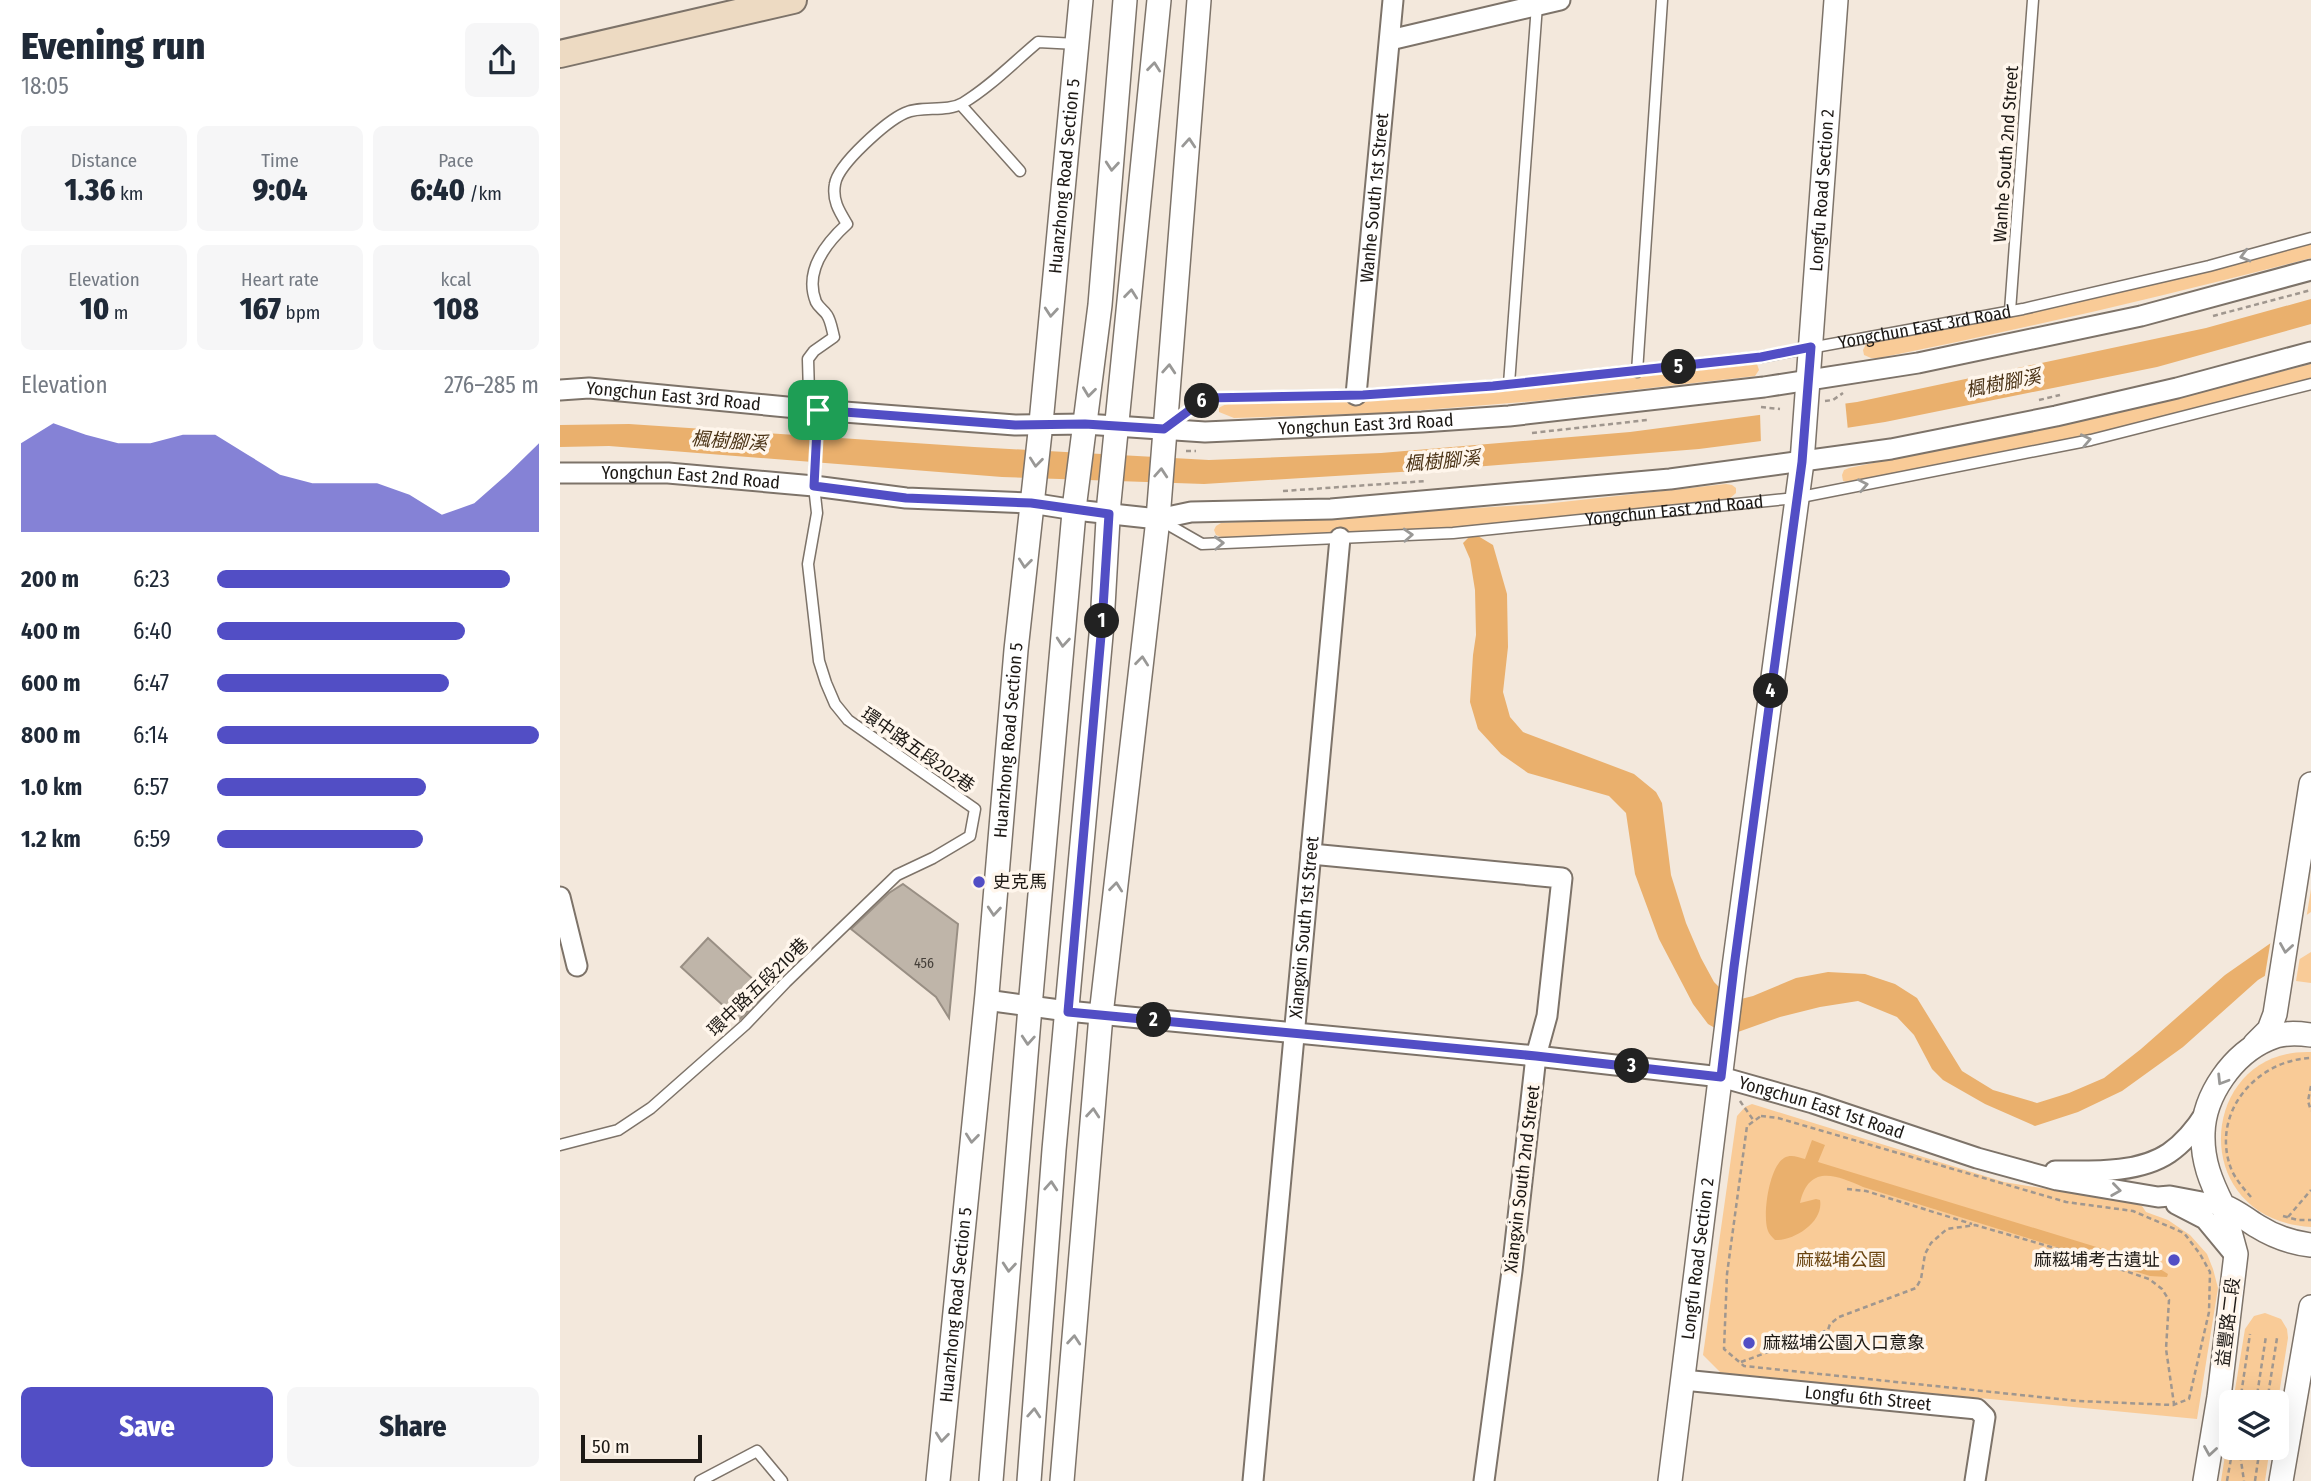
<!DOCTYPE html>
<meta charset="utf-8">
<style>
:root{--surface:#fff;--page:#f6f6f7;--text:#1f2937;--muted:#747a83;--accent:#524ec5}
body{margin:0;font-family:"Fira Sans Condensed","Noto Sans TC",sans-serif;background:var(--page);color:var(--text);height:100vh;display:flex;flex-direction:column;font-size:26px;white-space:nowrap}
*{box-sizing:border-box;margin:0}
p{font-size:23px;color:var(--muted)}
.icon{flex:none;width:38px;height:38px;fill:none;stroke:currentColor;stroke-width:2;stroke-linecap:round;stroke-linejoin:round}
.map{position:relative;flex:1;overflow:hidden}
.sheet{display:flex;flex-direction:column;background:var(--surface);width:560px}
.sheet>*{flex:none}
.controls{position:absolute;left:1659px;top:1390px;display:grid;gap:14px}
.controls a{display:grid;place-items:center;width:70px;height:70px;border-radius:10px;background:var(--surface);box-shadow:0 7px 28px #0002;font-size:35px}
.scale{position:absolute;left:21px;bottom:18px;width:121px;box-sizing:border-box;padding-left:7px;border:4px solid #1d1915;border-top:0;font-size:19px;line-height:24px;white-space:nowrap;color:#1d1915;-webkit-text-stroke:5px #fff6ec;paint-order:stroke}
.pin{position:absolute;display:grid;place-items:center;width:60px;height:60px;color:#fff;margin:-30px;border-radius:14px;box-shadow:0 4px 10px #0006}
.km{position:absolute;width:35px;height:35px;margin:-18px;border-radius:50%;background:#222;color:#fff;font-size:19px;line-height:35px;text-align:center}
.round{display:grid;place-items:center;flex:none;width:74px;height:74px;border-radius:10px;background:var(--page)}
.summary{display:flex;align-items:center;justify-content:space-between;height:119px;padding:0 21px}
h1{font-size:38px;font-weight:800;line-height:52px}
.stats{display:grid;grid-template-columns:repeat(3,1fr);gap:10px;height:119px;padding:7px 21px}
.stats div{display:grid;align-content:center;border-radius:10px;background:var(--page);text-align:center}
.stats b{font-size:30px;font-weight:800}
.stats small{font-size:19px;font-weight:400}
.stats p{font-size:19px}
.chart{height:196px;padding:14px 21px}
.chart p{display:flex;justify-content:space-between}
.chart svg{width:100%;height:126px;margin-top:7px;fill:var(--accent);opacity:.7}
.primary-button{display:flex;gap:14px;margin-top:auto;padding:14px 21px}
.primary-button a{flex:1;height:80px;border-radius:10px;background:var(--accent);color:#fff;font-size:28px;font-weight:800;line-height:80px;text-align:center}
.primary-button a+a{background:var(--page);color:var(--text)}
ul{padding:0 21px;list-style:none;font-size:23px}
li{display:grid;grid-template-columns:112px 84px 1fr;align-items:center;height:52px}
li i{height:18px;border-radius:9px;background:var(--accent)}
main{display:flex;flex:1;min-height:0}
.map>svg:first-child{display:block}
.green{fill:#f9cb97}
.water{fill:#eab06d}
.pier{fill:#f3e8dc}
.building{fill:#bfb5a9;stroke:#998f84;stroke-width:2}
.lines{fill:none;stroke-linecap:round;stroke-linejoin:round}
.service-casing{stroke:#7d7369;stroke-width:13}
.minor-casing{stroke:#7d7369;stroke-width:23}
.tertiary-casing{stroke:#7d7369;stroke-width:26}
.secondary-casing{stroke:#7d7369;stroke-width:30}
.path{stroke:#a0978f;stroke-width:2.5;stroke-dasharray:5 3.5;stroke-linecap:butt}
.service{stroke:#fff;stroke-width:10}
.minor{stroke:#fff;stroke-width:19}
.tertiary{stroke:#fff;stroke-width:23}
.secondary{stroke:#eddac2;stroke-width:26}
.oneway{stroke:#999896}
.route-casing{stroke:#fff;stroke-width:14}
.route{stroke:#524ec5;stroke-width:9}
.poi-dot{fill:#524ec5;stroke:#fff6ec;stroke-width:2.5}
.labels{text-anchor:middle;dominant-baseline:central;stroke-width:7;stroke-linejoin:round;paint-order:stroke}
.number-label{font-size:14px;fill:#46403a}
.street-label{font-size:18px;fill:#1d1915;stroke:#fff6ec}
.poi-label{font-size:18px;fill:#1d1915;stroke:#fff6ec;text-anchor:start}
.park-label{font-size:18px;fill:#6a4410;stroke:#fff6ec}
.water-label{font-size:19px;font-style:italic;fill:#4b3316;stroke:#fff6ec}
</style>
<main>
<section class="sheet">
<div class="summary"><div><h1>Evening run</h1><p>18:05</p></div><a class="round"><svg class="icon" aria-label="share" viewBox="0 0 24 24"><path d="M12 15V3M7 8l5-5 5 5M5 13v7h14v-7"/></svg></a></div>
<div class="stats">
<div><p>Distance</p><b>1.36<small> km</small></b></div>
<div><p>Time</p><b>9:04</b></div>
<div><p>Pace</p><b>6:40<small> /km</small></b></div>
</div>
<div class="stats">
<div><p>Elevation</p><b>10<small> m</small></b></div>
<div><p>Heart rate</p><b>167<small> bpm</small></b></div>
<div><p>kcal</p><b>108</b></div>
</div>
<div class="chart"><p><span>Elevation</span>276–285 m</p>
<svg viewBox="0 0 160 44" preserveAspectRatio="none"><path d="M0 44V13L10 6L20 10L30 13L40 13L50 10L60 10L70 17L80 24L90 27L100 27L110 27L120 31L130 38L140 34L150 24L160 13V44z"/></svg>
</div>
<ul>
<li><b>200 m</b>6:23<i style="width:91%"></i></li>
<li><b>400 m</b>6:40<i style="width:77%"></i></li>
<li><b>600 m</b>6:47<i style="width:72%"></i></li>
<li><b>800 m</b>6:14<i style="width:100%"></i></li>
<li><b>1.0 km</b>6:57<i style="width:65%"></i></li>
<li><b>1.2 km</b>6:59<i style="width:64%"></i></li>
</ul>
<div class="primary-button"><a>Save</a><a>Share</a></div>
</section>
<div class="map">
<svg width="1751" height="1481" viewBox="0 0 1751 1481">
<rect width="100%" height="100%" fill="#f3e8dc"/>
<g class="green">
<path d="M 1751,242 L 1751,258 C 1608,295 1464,329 1319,358 L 1311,358 L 1304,355 L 1303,350 L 1306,344 L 1316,341 C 1462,314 1608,285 1751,242 Z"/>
<path d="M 1193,362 L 1197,364 L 1199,370 L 1195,376 L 976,401 L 826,413 L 674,418 L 659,412 L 659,408 C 674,396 752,402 775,400 C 915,392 1054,378 1193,362 Z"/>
<polygon points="1751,364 1751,381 1539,434 1294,483 1283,481 1282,475 1284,470 1289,468 1546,415"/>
<polygon points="1166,484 1172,485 1176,488 1176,493 1168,500 922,526 664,538 656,535 654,530 656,526 661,523 984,504"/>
<polygon points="1751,889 1751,983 1736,981"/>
<path d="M 1751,1052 L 1751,1227 C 1624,1219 1638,1048 1751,1052 Z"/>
<polygon points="1192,1104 1444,1182 1573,1203 1582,1206 1586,1212 1608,1220 1630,1235 1647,1254 1653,1269 1658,1288 1637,1419 1161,1373 1143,1355 1177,1116 1185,1107"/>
<polygon points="1705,1313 1721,1319 1727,1329 1728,1338 1717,1407 1717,1402 1673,1402 1685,1329 1694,1316"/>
<polygon points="1671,1416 1671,1447 1710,1447 1705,1481 1661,1481"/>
</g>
<g class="water">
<polygon points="1751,299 1751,324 1597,367 1325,422 1209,440 1139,449 889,469 644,484 442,477 49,446 0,447 0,425 69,424 414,447 649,460 821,453 1070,432 1297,402 1646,328"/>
<polygon points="913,533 933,545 947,594 948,647 943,692 950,717 963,732 1074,774 1096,792 1102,803 1111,875 1126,923 1141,958 1154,982 1167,995 1181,999 1193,996 1236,978 1268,972 1305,974 1335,984 1357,998 1402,1071 1433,1090 1477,1103 1509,1093 1544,1078 1581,1049 1665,975 1751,915 1751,948 1698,980 1623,1047 1562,1091 1518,1112 1475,1126 1425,1104 1383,1080 1372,1069 1354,1035 1337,1017 1298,1001 1260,1007 1220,1017 1178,1032 1160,1031 1148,1024 1133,1004 1099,939 1075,874 1066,813 1049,796 968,773 941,754 918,729 910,702 913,655 916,635 915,590 910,559 903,543"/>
<path d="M 1252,1140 L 1265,1145 L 1258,1162 L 1592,1264 L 1608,1274 L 1607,1277 L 1590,1276 L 1303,1187 C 1276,1175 1249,1164 1240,1203 L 1256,1199 L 1260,1200 C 1264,1222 1234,1241 1215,1240 C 1212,1237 1209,1234 1208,1231 C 1202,1216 1209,1167 1224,1158 C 1231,1154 1237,1157 1245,1159 Z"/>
</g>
<g class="pier">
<polygon points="1285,400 1288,431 1201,445 1200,412"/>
<polygon points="1751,912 1751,952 1704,981 1711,939"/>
</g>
<g class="building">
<polygon points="343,884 398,924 389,1018 376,997 291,929 329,893"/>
<polygon points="148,938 207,992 179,1020 121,967"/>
</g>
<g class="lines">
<g class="service-casing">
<g id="service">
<polyline points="401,105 460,171"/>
<polyline points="1450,311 1473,0"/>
<polyline points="1077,372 1102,0"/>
<polyline points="949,384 977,5"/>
<path id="s1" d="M 607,427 L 646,398 L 803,395 L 933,386 L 1201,357 L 1463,309 L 1649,266 L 1751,238"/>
<path id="s2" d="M 600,520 L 642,544 L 893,533 L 1236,498 L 1531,440 L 1751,384"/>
<path d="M 0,1145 L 58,1130 L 91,1108 L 185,1025 L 226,982 L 337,875 L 373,858 L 410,836 L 415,809 L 288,720 L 275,704 L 266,683 L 259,661 L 248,564 L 257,513 L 254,486 L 258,410 L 249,394 L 248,359 L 254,351 L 274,337 C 272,330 271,321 267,315 C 264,310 259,308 256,302 C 244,272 265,244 287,224 C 279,211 272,200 275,184 C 278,164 327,121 345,113 C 362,105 386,113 403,103 C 430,87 454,62 478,42 L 517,44"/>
<polyline points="140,1481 197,1451 222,1481"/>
</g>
</g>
<g class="minor-casing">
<g id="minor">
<polyline points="830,40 1000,0"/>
<path id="s3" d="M 0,390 L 29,388 L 258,410 L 455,425 L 525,424 L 645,432 L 862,422 L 949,416 L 1204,387 L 1358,363 L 1581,316 L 1751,270"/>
<path id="s4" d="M 796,395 L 833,0"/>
<path id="s5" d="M 0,473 L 108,473 L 254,486 L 346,498 L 471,503 L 515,510 L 598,519 L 631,512 L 771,509 L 1110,479 L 1331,449 L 1496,416 L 1617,388 L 1751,352"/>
<polyline points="751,854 1002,878 987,1016 976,1056 952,1271 924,1481"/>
<polyline points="0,897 17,966"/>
<path id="s6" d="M 426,1000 L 507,1011 L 976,1056 L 1161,1077 L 1253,1103 L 1417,1158 L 1497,1180 L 1598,1197 L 1610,1196 L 1663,1206"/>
<path d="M 1495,1171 C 1530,1171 1578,1174 1609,1153 C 1625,1142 1636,1128 1646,1112"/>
<polyline points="1616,1204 1645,1219 1674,1254"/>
<path id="s7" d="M 1123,1380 L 1417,1409 L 1425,1417 L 1415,1481"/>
<path id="s8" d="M 693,1481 L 780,538"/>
</g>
</g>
<g class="tertiary-casing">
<g id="tertiary">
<path d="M 1751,1035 C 1737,1033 1722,1032 1708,1039 C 1673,1054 1644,1095 1643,1133 C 1642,1161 1651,1182 1663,1206 C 1677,1211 1685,1219 1697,1226 C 1713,1236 1733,1243 1751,1245"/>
<polyline points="1695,1044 1709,1030 1715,1014 1751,784"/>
<path id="s9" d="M 378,1481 L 427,994 L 456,650 L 481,423 L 521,0"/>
<polyline points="431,1481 470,1007 515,501 540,305 565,0"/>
<polyline points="469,1481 494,1150 542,624 549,502 599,0"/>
<polyline points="502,1481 541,1015 598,519 639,0"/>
<path id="s10" d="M 1110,1481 L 1174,967 L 1242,462 L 1276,0"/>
<polyline points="1645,1481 1659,1397 1676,1254 1663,1206"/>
<polyline points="1721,1481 1751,1307"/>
</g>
</g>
<g class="secondary-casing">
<polyline id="secondary" points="0,54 233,0"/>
</g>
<g class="path">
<polyline points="1653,316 1751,290"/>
<polyline points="1479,400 1500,395"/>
<polyline points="1265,401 1273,400 1283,393"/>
<polyline points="1201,407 1220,409"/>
<polyline points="972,433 1087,420"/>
<polyline points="626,451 636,451"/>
<polyline points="723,491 867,481"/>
<polyline points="1751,1086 1748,1101 1751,1111"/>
<polyline points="1180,1101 1194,1121"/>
<polygon points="1201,1116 1218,1118 1506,1202 1573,1211 1624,1233 1640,1254 1650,1272 1649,1312 1629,1399 1613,1405 1518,1401 1184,1366 1164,1349 1167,1274 1187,1126"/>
<polyline points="1287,1189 1306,1191 1412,1224"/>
<path d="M 1691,1197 C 1684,1189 1677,1181 1672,1171 C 1649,1115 1695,1060 1751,1058"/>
<polyline points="1723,1216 1738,1220 1751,1220"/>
<polyline points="1728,1217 1751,1190"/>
<polyline points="1181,1362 1268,1330 1270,1324 1279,1317 1356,1288 1361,1279 1365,1254 1371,1243 1387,1229 1415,1225 1512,1253 1589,1279 1602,1289 1609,1300 1606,1349 1614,1404"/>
<polyline points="1680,1402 1690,1334"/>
<polyline points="1696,1402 1706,1336"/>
<polyline points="1707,1402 1717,1338"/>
<polyline points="1679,1447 1684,1481"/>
<polyline points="1667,1481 1673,1447"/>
<polyline points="1695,1481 1700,1447"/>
</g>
<use href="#service" class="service"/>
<use href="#minor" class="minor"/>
<use href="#tertiary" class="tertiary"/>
<use href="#secondary" class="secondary"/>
</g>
<defs><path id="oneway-chevron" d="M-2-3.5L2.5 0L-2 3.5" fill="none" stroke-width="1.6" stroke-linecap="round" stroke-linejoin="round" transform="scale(1.75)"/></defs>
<g class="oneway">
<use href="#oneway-chevron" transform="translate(594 67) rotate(-84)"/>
<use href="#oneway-chevron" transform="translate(629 143) rotate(-86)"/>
<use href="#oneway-chevron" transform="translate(552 166) rotate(95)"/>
<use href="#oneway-chevron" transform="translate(1685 256) rotate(165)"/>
<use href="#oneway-chevron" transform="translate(571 294) rotate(-84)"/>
<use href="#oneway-chevron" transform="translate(491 312) rotate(95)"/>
<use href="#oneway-chevron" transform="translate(609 369) rotate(-86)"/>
<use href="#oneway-chevron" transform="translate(529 392) rotate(97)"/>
<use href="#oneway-chevron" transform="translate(1526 440) rotate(-12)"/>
<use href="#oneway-chevron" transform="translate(476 462) rotate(96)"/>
<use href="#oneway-chevron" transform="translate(601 473) rotate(-86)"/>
<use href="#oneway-chevron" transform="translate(1303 485) rotate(-11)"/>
<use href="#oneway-chevron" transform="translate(848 535) rotate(-3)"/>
<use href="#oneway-chevron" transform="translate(659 543) rotate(-2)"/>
<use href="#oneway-chevron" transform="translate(465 563) rotate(96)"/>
<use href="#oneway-chevron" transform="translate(503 642) rotate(95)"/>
<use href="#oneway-chevron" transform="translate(582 661) rotate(-84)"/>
<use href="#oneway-chevron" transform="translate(556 887) rotate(-84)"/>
<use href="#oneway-chevron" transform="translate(434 911) rotate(95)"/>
<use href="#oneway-chevron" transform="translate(1726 948) rotate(99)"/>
<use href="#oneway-chevron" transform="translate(468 1040) rotate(94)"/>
<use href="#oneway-chevron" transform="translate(1662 1080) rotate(122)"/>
<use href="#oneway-chevron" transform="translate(533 1113) rotate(-85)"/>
<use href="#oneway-chevron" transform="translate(412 1138) rotate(96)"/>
<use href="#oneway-chevron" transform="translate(491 1186) rotate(-86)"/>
<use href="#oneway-chevron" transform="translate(1556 1190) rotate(8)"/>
<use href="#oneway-chevron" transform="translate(449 1267) rotate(95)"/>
<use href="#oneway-chevron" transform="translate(514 1340) rotate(-85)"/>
<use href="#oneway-chevron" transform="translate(474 1413) rotate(-86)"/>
<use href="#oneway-chevron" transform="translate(382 1437) rotate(96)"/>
<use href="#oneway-chevron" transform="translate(1650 1451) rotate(99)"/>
</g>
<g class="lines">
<g class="route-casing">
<polygon id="route" points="1251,347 1242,462 1174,967 1161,1077 976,1056 508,1012 542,624 549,514 471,503 346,498 254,486 258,410 455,425 525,424 604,429 646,398 803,395 933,386 1201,357"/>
</g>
<use href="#route" class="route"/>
</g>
<g class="poi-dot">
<circle cx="419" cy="882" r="7"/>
<circle cx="1614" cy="1260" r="7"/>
<circle cx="1189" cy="1343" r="7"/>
</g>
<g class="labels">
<g class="number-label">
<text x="364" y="963">456</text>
</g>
<g class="street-label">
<text transform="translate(1446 154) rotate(-86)">Wanhe South 2nd Street</text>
<text stroke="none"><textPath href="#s9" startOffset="1311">Huanzhong Road Section 5</textPath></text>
<text stroke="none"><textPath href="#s10" startOffset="1300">Longfu Road Section 2</textPath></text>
<text stroke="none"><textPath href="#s4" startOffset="198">Wanhe South 1st Street</textPath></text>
<text stroke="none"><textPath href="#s1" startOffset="772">Yongchun East 3rd Road</textPath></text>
<text stroke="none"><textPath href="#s3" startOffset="114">Yongchun East 3rd Road</textPath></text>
<text stroke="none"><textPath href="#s3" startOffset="808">Yongchun East 3rd Road</textPath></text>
<text stroke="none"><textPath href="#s5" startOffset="131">Yongchun East 2nd Road</textPath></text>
<text stroke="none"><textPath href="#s2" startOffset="522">Yongchun East 2nd Road</textPath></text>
<text stroke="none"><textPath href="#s9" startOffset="744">Huanzhong Road Section 5</textPath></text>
<text transform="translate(358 750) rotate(35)">環中路五段202巷</text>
<text stroke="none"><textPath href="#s8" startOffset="556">Xiangxin South 1st Street</textPath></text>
<text transform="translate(198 987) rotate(-44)">環中路五段210巷</text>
<text stroke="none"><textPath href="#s6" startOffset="844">Yongchun East 1st Road</textPath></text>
<text transform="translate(962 1179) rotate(-83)">Xiangxin South 2nd Street</text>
<text stroke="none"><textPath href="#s10" startOffset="224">Longfu Road Section 2</textPath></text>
<text stroke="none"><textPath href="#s9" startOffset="177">Huanzhong Road Section 5</textPath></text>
<text transform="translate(1668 1322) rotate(-83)">益豐路二段</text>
<text stroke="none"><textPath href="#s7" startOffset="186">Longfu 6th Street</textPath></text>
</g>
<g class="poi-label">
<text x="433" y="882">史克馬</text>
<text x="1600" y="1260" text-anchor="end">麻糍埔考古遺址</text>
<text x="1203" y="1343">麻糍埔公園入口意象</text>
</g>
<g class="park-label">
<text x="1281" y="1260">麻糍埔公園</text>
</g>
<g class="water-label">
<text transform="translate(1443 383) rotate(-11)">楓樹腳溪</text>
<text transform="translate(169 441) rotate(4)">楓樹腳溪</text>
<text transform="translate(882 461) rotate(-5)">楓樹腳溪</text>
</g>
</g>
</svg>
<div class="controls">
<a><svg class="icon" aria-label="layers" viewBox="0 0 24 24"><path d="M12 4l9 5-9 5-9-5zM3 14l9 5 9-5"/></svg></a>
</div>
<div class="scale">50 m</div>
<div class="pin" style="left:258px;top:410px;background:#1e9e55"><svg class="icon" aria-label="arrive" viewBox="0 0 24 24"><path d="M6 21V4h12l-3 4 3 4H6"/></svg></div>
<b class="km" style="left:542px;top:621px">1</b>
<b class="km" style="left:594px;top:1020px">2</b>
<b class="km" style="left:1072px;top:1066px">3</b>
<b class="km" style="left:1211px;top:691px">4</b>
<b class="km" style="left:1119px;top:367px">5</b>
<b class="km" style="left:642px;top:401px">6</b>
</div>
</main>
